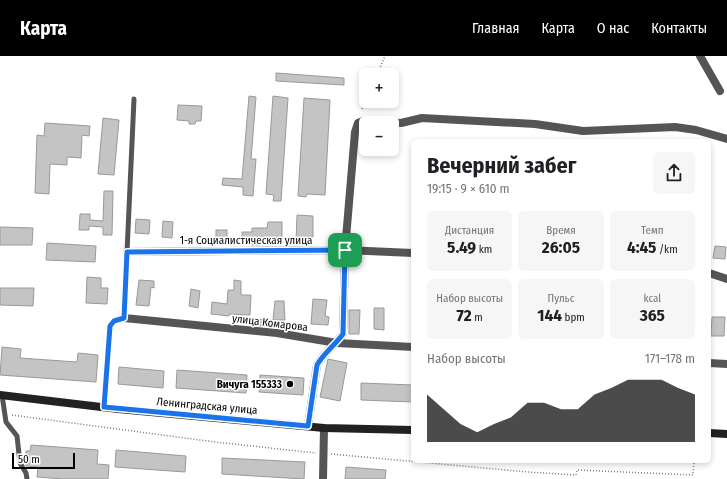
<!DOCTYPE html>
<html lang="ru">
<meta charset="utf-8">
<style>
:root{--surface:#fff;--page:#f6f6f6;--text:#202124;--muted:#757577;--accent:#000}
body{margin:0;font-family:"Fira Sans Condensed",sans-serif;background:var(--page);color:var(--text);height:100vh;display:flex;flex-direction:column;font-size:15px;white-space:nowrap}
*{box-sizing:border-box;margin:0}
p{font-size:13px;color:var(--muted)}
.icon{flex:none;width:22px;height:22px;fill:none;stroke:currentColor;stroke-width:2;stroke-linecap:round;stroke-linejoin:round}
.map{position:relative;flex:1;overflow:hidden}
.drawer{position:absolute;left:411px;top:83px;width:300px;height:324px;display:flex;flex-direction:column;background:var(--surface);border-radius:6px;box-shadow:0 2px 6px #0003}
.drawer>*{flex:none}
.fabs{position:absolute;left:359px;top:12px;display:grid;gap:8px}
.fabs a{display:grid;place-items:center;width:40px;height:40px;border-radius:6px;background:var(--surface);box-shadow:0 2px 6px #0003;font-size:20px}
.scale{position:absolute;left:12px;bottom:10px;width:63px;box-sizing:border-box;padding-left:4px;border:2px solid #000;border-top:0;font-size:11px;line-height:14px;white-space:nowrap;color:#000;-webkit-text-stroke:3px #fff;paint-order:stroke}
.pin{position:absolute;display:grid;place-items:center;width:34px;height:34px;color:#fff;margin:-17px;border-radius:8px;box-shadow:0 2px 6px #0006}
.round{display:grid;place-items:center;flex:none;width:42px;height:42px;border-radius:6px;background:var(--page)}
.head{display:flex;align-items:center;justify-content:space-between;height:68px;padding:0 16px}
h1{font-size:22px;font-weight:700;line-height:30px}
.stats{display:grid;grid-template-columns:repeat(3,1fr);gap:6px;height:68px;padding:4px 16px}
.stats div{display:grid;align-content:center;border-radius:6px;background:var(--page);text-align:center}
.stats b{font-size:17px;font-weight:700}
.stats small{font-size:11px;font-weight:400}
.stats p{font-size:11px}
.chart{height:112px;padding:8px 16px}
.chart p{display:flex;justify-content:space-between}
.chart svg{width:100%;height:72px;margin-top:4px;fill:var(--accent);opacity:.7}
header{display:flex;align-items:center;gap:24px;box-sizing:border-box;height:56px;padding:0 20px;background:var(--accent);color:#fff}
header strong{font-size:19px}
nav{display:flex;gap:22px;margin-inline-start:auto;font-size:14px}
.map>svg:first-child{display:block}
.building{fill:#c4c4c4;stroke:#999}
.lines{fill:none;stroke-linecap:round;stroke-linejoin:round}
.path{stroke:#777;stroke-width:1.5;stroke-dasharray:1 2;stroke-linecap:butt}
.service{stroke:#555;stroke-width:5}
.minor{stroke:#555;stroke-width:8}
.tertiary{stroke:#555;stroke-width:8}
.secondary{stroke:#222;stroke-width:8}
.route-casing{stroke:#fff;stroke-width:8}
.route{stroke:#1a73e8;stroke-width:5}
.poi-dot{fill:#000;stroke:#fff;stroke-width:1.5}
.labels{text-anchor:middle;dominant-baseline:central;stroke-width:3;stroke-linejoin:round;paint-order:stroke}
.street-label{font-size:11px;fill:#000;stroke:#fff}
.poi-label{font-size:11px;font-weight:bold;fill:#000;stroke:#fff;text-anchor:end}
</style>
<header>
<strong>Карта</strong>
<nav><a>Главная</a><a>Карта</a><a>О нас</a><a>Контакты</a></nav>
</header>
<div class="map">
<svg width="727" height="423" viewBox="0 0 727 423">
<rect width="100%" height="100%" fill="#fff"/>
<g class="building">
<polygon points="276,17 344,22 344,29 276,25"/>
<polygon points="249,40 256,41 251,103 256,103 253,140 243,139 243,131 222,129 223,122 242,123"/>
<polygon points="273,40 288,42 281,145 273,145 274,139 266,138"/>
<polygon points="304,42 330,44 325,139 307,138 306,141 298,140"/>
<polygon points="178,49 202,50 201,65 196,65 195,68 189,68 189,65 177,64"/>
<polygon points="103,62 119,64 114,119 98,118"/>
<polygon points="45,67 90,70 89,80 82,79 81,102 67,101 67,109 50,108 49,138 35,137 37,79 44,80"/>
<polygon points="104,135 113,135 112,179 103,179 103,171 89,170 89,174 79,174 80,158 90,158 90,164 103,165"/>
<polygon points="297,159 313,160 313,181 307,181 307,186 296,186"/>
<polygon points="136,163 150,164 149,178 135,177"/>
<polygon points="163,165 173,166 172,182 162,181"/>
<polygon points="268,166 282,166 282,184 259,183 259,189 252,189 252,184 242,184 242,176 252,176 252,172 267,172"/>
<polygon points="0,171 33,172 32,189 0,189"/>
<rect x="216" y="174" width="11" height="11"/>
<polygon points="47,187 96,190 95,206 46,204"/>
<polygon points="715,190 726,191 725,203 713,202"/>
<polygon points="87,221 101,222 101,232 108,232 107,248 86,247"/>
<polygon points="139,224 154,225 154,232 151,231 149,250 136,249"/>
<polygon points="234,224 241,225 241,239 251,239 250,259 229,258 229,260 211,258 212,246 227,248 228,234 234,234"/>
<polygon points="0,232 34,232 33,250 0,249"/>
<polygon points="191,233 200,235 198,252 189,250"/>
<polygon points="313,243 327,244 325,260 329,261 328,269 311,268"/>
<polygon points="275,245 284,245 285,264 273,264"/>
<polygon points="374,252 384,252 384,274 374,273"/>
<polygon points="349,254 360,254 359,278 349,278"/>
<polygon points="712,261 725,261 724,280 711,280"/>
<polygon points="253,263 270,264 270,271 252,269"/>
<polygon points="2,291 21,293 20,302 77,306 78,297 98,299 96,326 0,319"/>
<polygon points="328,303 347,307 340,345 320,341"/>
<polygon points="119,311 164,315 163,332 118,328"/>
<polygon points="177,314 247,319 246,337 176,332"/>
<polygon points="260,319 304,322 303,339 259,336"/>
<polygon points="361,327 413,329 413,346 361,344"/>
<polygon points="31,389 98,394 97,408 109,409 108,423 63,423 37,421 38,411 26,410 25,407 26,395 30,395"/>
<polygon points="116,394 186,400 185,416 115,411"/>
<polygon points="222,402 305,406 304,423 222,418"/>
<polygon points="346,411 386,414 385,423 345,423"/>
</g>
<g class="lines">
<g class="path">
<polyline points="377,19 385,0"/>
<polyline points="362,53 366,44"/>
<polyline points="12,359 215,386 316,397"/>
<polyline points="331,398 528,416 576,419 577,414 693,419 694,405"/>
</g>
<g class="service">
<polyline points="2,339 6,366 17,380 20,407 26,417 27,423"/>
<polyline points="104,351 110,270 114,265 124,262 134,43"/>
</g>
<g class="minor">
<polyline points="700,0 720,35"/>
<polyline points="127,196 345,194 413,197"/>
<polyline points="709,217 727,223"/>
<polyline points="124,262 277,277 337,287 413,291"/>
<polyline points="709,307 727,308"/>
<path d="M 308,370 L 317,309 C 324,297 335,289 343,278 L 345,194 L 355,76 L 358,67 L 363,65 L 401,67 L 422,62 L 535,68 L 583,75 L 675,71 L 696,74 L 727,83"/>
</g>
<polyline class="tertiary" points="323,423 324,372"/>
<g class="secondary">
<polyline points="0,339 118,353 324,372 413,374"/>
<polyline points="709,377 727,378"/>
</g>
</g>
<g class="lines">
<g class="route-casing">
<path id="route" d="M 345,194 L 343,278 C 335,289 324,297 317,309 L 308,370 L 104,351 L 110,270 L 114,265 L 124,262 L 127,196 Z"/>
</g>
<use href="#route" class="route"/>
</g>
<circle class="poi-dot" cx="290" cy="328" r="4"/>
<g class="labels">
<g class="street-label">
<text x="246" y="184">1-я Социалистическая улица</text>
<text transform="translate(270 267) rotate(7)">улица Комарова</text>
<text transform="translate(207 350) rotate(5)">Ленинградская улица</text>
</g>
<g class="poi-label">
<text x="282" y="328">Вичуга 155333</text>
</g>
</g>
</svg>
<div class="fabs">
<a>+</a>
<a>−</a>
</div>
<div class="scale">50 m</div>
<div class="pin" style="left:345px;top:194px;background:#1e9e55"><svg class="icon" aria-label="arrive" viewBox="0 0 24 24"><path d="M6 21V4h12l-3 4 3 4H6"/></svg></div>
<section class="drawer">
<div class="head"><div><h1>Вечерний забег</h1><p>19:15 · 9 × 610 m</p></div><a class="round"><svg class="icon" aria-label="share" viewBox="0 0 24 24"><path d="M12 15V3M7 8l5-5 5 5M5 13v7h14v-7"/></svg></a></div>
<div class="stats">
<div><p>Дистанция</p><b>5.49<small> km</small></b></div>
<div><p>Время</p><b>26:05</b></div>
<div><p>Темп</p><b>4:45<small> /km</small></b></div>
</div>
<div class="stats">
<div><p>Набор высоты</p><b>72<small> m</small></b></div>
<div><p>Пульс</p><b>144<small> bpm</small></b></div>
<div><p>kcal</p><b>365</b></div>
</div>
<div class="chart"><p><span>Набор высоты</span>171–178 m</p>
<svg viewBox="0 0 160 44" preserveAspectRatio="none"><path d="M0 44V15L10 24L20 33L30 38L40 33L50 29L60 20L70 20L80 24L90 24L100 15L110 11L120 6L130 6L140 6L150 11L160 15V44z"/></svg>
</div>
</section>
</div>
